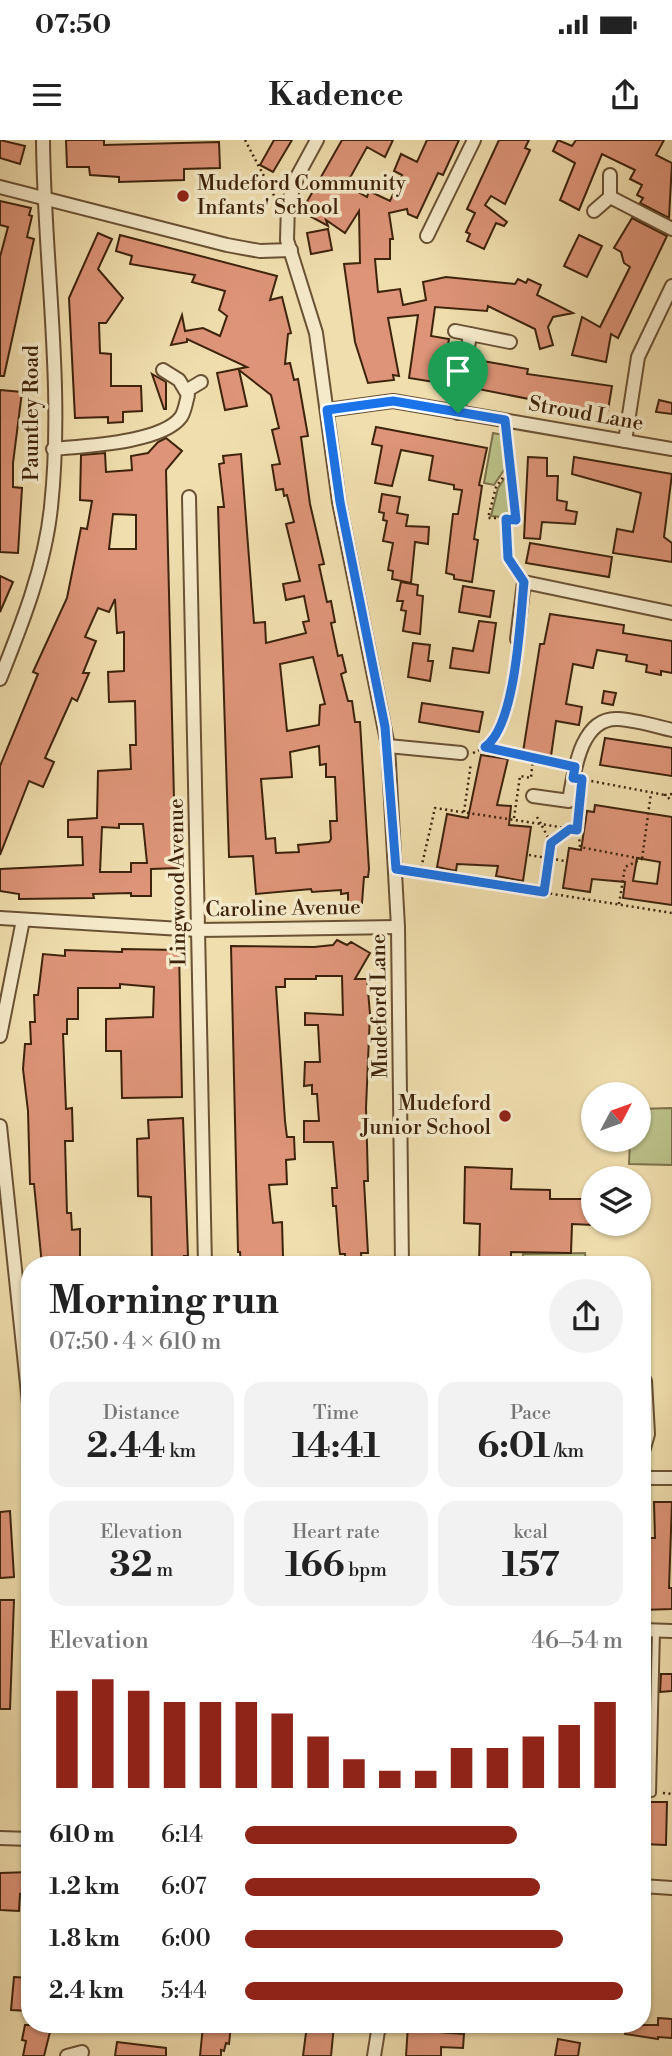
<!DOCTYPE html>
<meta charset="utf-8">
<style>
:root{--surface:#fff;--page:#f2f2f2;--text:#222;--muted:#767676;--accent:#8f2418}
body{margin:0;font-family:"Libre Bodoni",serif;background:var(--page);color:var(--text);height:100vh;display:flex;flex-direction:column;font-size:26px;white-space:nowrap}
*{box-sizing:border-box;margin:0}
p{font-size:23px;color:var(--muted)}
.icon{flex:none;width:38px;height:38px;fill:none;stroke:currentColor;stroke-width:2;stroke-linecap:round;stroke-linejoin:round}
.map{position:relative;flex:1;overflow:hidden}
.panel{position:absolute;left:21px;top:1116px;width:630px;height:777px;display:flex;flex-direction:column;background:var(--surface);border-radius:28px;box-shadow:0 2px 5px #0004}
.panel>*{flex:none}
.needle{width:46px;rotate:49deg}
.buttons{position:absolute;left:581px;top:942px;display:grid;gap:14px}
.buttons a{display:grid;place-items:center;width:70px;height:70px;border-radius:50%;background:var(--surface);box-shadow:0 2px 5px #0004;font-size:35px}
.pin{position:absolute;display:grid;place-items:center;width:60px;height:60px;color:#fff;margin:-72px -30px;border-radius:50% 50% 50% 0;rotate:-45deg;box-shadow:0 0 7px #0007}
.pin .icon{rotate:45deg}
.round{display:grid;place-items:center;flex:none;width:74px;height:74px;border-radius:37px;background:var(--page)}
.head{display:flex;align-items:center;justify-content:space-between;height:119px;padding:0 28px}
h1{font-size:38px;font-weight:700;line-height:52px}
.stats{display:grid;grid-template-columns:repeat(3,1fr);gap:10px;height:119px;padding:7px 28px}
.stats div{display:grid;align-content:center;border-radius:18px;background:var(--page);text-align:center}
.stats b{font-size:35px;font-weight:700}
.stats small{font-size:19px;font-weight:400}
.stats p{font-size:19px}
.chart{height:196px;padding:14px 28px}
.chart p{display:flex;justify-content:space-between}
.chart svg{width:100%;height:126px;margin-top:7px;stroke:var(--accent);stroke-width:6}
ul{padding:0 28px;list-style:none;font-size:23px}
li{display:grid;grid-template-columns:112px 84px 1fr;align-items:center;height:52px}
li i{height:18px;border-radius:9px;background:var(--accent)}
.status{display:flex;justify-content:space-between;align-items:center;height:49px;padding:0 35px;background:var(--surface);direction:ltr}
.status svg{height:19px;fill:currentColor}
header{display:flex;justify-content:space-between;align-items:center;height:91px;padding:0 28px;background:var(--surface);font-size:32px;font-weight:700}
.map>svg:first-child{display:block}
.green{fill:#bbc189;stroke:#7c724a;stroke-width:2}
.building{fill:#dd9478;stroke:#3e230b;stroke-width:2;fill-rule:evenodd}
.lines{fill:none;stroke-linecap:round;stroke-linejoin:round}
.service-casing{stroke:#6a5234;stroke-width:10}
.minor-casing{stroke:#6a5234;stroke-width:16}
.path{stroke:#3e230b;stroke-width:2.5;stroke-dasharray:2 3.5;stroke-linecap:butt}
.service{stroke:#f5eaca;stroke-width:6}
.minor{stroke:#f5eaca;stroke-width:12}
.route-casing{stroke:#fff;stroke-width:14}
.route{stroke:#1a73e8;stroke-width:9}
.poi-dot{fill:#8f2418;stroke:#f5eaca;stroke-width:2.5}
.labels{text-anchor:middle;dominant-baseline:central;stroke-width:7;stroke-linejoin:round;paint-order:stroke}
.poi-label{font-size:21px;fill:#3e230b;stroke:#f5eaca;text-anchor:start}
.street-label{font-size:21px;fill:#3e230b;stroke:#f5eaca}
</style>
<div class="status"><b>07:50</b><svg viewBox="0 0 49 12"><path d="M0 12V9h3v3zM5 12V6h3v6zM10 12V3h3v9zM15 12V0h3v12zM26 1h20v11H26zM47 4h2v5h-2z"/></svg></div>
<header><svg class="icon" aria-label="menu" viewBox="0 0 24 24"><path d="M4 6h16M4 12h16M4 18h16"/></svg>Kadence<svg class="icon" aria-label="share" viewBox="0 0 24 24"><path d="M12 15V3M7 8l5-5 5 5M5 13v7h14v-7"/></svg></header>
<div class="map">
<svg width="672" height="1916" viewBox="0 0 672 1916">
<rect width="100%" height="100%" fill="#f0deae"/>
<filter id="stains"><feTurbulence type="fractalNoise" baseFrequency=".00286" numOctaves="4"/><feColorMatrix values="0 0 0 0 .2 0 0 0 0 .09 0 0 0 0 .02 0 0 0 .5 -.17"/></filter>
<radialGradient id="worn" r=".72"><stop offset=".6" stop-color="#630" stop-opacity="0"/><stop offset="1" stop-color="#630" stop-opacity=".3"/></radialGradient>
<g class="green">
<polygon points="493,293 504,295 508,324 494,345 484,343"/>
<polygon points="509,332 509,358 513,378 491,376 498,348"/>
<polygon points="672,968 672,1025 629,1024 630,999 639,999 639,969"/>
<polygon points="585,1113 586,1125 532,1125 532,1122 523,1122 523,1114"/>
</g>
<g class="building">
<polygon points="0,0 25,6 20,24 0,18"/>
<polygon points="66,0 104,0 104,5 219,2 220,28 184,29 184,40 119,42 119,37 90,35 89,27 67,27"/>
<polygon points="274,0 292,0 273,32 260,25"/>
<polygon points="342,0 393,0 385,17 367,7 346,45 367,57 369,51 390,61 402,35 394,31 401,14 417,22 427,0 459,0 443,35 438,33 417,78 408,74 407,69 389,73 393,99 390,99 390,119 375,119 378,152 400,149 403,165 426,160 423,142 446,137 515,144 518,139 526,143 528,139 541,145 537,155 573,173 553,177 548,187 553,205 540,209 535,189 488,166 487,171 435,167 431,196 449,199 448,205 453,206 447,244 409,238 418,175 388,178 399,236 393,235 394,240 368,243 355,202 344,124 360,123 359,71 345,93 326,80 328,86 308,75 310,71 304,67"/>
<polygon points="499,0 529,0 525,8 530,10 505,64 491,56 485,65 507,82 504,86 496,83 484,109 467,101 470,94 466,92 475,73 467,69"/>
<polygon points="558,0 572,6 576,0 664,0 656,15 672,23 669,78 640,63 643,58 637,55 642,45 630,39 635,30 602,14 579,70 560,60 575,23 553,11"/>
<polygon points="0,61 31,68 29,75 32,76 27,97 34,99 4,236 0,236 0,117 8,87 0,85"/>
<polygon points="632,78 667,96 618,198 611,194 606,222 572,215 582,177 600,187 630,127 624,123 621,112 614,108"/>
<polygon points="328,89 332,110 311,114 307,93"/>
<polygon points="98,93 112,99 98,129 123,158 106,183 99,183 100,213 111,214 111,246 141,246 142,271 123,272 123,282 108,283 108,277 75,278 69,158"/>
<path d="M 120,95 L 277,136 L 270,160 L 282,157 L 291,193 L 288,194 L 285,224 L 290,223 L 294,240 L 298,239 L 308,296 L 301,297 L 310,364 L 324,424 L 319,425 L 327,462 L 331,461 L 335,482 L 331,483 L 338,516 L 342,515 L 346,532 L 341,534 L 348,561 L 352,561 L 355,582 L 360,582 L 369,729 L 368,737 L 364,737 L 362,763 L 348,764 L 348,753 L 341,754 L 341,750 L 312,752 L 311,749 L 256,754 L 253,716 L 229,717 L 218,367 L 224,367 L 219,324 L 224,323 L 223,316 L 241,314 L 254,483 L 265,482 L 266,503 L 306,493 L 303,482 L 309,481 L 304,456 L 286,460 L 283,444 L 300,441 L 286,384 L 294,382 L 287,355 L 284,356 L 283,349 L 276,350 L 272,325 L 280,324 L 272,290 L 279,288 L 271,255 L 239,230 L 247,266 L 225,270 L 217,233 L 247,227 L 187,199 L 187,202 L 171,205 L 182,175 L 185,191 L 203,188 L 220,196 L 227,176 L 219,170 L 225,151 L 192,142 L 195,135 L 130,124 L 132,116 L 116,111 ZM 313,517 L 325,564 L 320,565 L 319,585 L 287,591 L 280,524 ZM 319,606 L 320,625 L 326,624 L 326,637 L 335,637 L 337,681 L 330,681 L 331,699 L 329,702 L 298,705 L 299,712 L 276,713 L 275,698 L 266,699 L 261,639 L 292,637 L 290,612 Z"/>
<polygon points="579,95 602,106 587,137 564,126"/>
<polygon points="477,220 528,229 527,234 612,246 608,270 585,266 585,270 478,249 478,245 472,244"/>
<polygon points="152,234 166,242 166,269 164,269"/>
<polygon points="0,250 22,252 13,323 13,347 22,348 18,413 0,412"/>
<polygon points="659,260 672,263 672,274 656,272"/>
<polygon points="376,287 487,308 479,345 482,346 474,399 478,400 472,442 454,439 454,435 446,433 453,374 458,374 462,350 454,349 454,345 429,340 433,316 401,310 392,346 375,343 382,306 372,304"/>
<path d="M 166,298 L 182,311 L 166,330 L 174,659 L 179,728 L 151,729 L 151,756 L 131,756 L 131,753 L 93,754 L 94,758 L 19,759 L 19,754 L 0,751 L 0,729 L 83,725 L 82,697 L 68,697 L 68,680 L 97,678 L 98,631 L 131,629 L 130,605 L 136,605 L 135,561 L 109,562 L 108,532 L 124,531 L 124,492 L 117,493 L 115,459 L 109,472 L 98,468 L 85,497 L 96,501 L 83,533 L 89,533 L 77,561 L 72,558 L 45,618 L 54,622 L 43,647 L 29,641 L 0,715 L 0,626 L 38,534 L 33,532 L 67,458 L 81,388 L 87,389 L 92,361 L 80,360 L 81,315 L 105,313 L 106,332 L 132,330 L 131,316 L 148,313 L 158,302 ZM 113,374 L 136,375 L 136,409 L 109,409 ZM 119,684 L 143,684 L 147,723 L 131,723 L 131,732 L 100,732 L 102,687 L 119,688 Z"/>
<polygon points="528,317 547,318 547,336 558,336 557,360 567,362 566,370 577,372 575,384 542,382 540,399 524,398"/>
<polygon points="574,317 672,334 664,397 672,403 672,422 613,413 617,389 633,392 641,353 572,334"/>
<polygon points="382,354 400,357 397,373 408,375 406,386 429,387 428,404 415,402 411,443 392,439 393,431 388,430 393,403 383,401 387,381 383,380 384,373 379,372"/>
<polygon points="530,403 612,417 609,437 526,423"/>
<polygon points="0,436 13,442 0,472"/>
<polygon points="401,442 418,445 417,455 423,456 420,494 403,491 406,471 401,470 403,461 397,461"/>
<polygon points="463,446 494,451 490,477 459,472"/>
<polygon points="550,474 624,485 623,493 672,501 672,533 661,531 661,535 646,532 647,525 626,521 627,515 597,510 593,528 573,524 566,564 582,567 579,585 556,581 551,616 523,612 540,504 544,504"/>
<polygon points="479,481 496,483 489,533 450,528 453,508 473,511"/>
<polygon points="413,503 430,505 428,521 433,521 430,541 408,537"/>
<polygon points="604,551 616,553 613,565 602,563"/>
<polygon points="422,563 483,572 479,592 419,582"/>
<polygon points="605,598 672,608 672,636 600,625"/>
<polygon points="481,615 508,619 497,665 511,666 509,685 531,687 523,741 496,736 498,726 457,724 456,731 437,727 447,674 468,678"/>
<path d="M 595,665 L 672,677 L 672,765 L 623,758 L 625,742 L 592,739 L 590,752 L 563,748 L 569,708 L 581,710 L 587,671 L 594,672 ZM 637,718 L 660,722 L 657,744 L 633,741 Z"/>
<polygon points="337,800 347,805 351,802 370,813 355,839 367,839 370,874 366,968 368,1041 364,1041 368,1113 361,1113 362,1125 345,1125 345,1114 340,1114 339,1106 336,1066 333,1066 332,1048 337,1048 333,1002 304,1002 304,981 319,981 317,954 312,954 312,945 304,946 305,922 320,922 318,885 305,885 305,873 343,875 342,836 316,836 316,839 285,839 285,847 276,847 285,981 287,997 294,997 295,1019 286,1020 287,1044 269,1045 273,1083 282,1082 283,1117 276,1117 276,1125 241,1125 240,1112 238,1112 231,806 314,807 333,805"/>
<polygon points="122,809 179,810 182,957 122,958 121,911 106,911 106,879 153,877 154,847 120,844 120,848 78,848 78,879 67,879 67,894 63,894 66,969 72,968 73,1001 65,1001 67,1073 71,1073 72,1090 80,1089 80,1125 42,1125 34,1044 30,1044 28,971 23,929 25,904 31,904 30,882 35,882 34,855 38,855 43,814 65,816 65,810 122,812"/>
<polygon points="183,978 188,1116 184,1116 185,1125 157,1125 157,1122 152,1122 151,1057 138,1056 137,999 149,998 148,980"/>
<polygon points="465,1027 512,1029 511,1049 550,1050 550,1059 593,1059 593,1085 572,1084 571,1113 511,1112 511,1125 479,1125 480,1084 464,1083"/>
<polygon points="654,1362 672,1362 669,1448 672,1448 672,1469 642,1470 642,1450 648,1450 648,1421 644,1421 643,1398 655,1398"/>
<polygon points="10,1371 14,1437 0,1438 0,1372"/>
<polygon points="0,1460 14,1460 10,1569 0,1569"/>
<rect x="642" y="1534" width="7" height="18"/>
<polygon points="661,1534 672,1534 672,1551 660,1552"/>
<polygon points="642,1662 667,1662 666,1705 642,1704"/>
<polygon points="30,1732 30,1753 20,1754 19,1771 0,1770 0,1733"/>
<polygon points="14,1837 30,1838 30,1871 11,1870"/>
<polygon points="658,1878 672,1879 672,1898 658,1897 658,1899 625,1894 626,1885 658,1885"/>
<polygon points="25,1885 39,1885 38,1889 50,1892 44,1916 23,1916 26,1901 22,1900"/>
<polygon points="208,1885 231,1885 229,1904 226,1903 224,1911 221,1910 221,1916 200,1916 203,1886"/>
<polygon points="307,1885 334,1885 331,1916 303,1916"/>
<polygon points="408,1885 439,1885 439,1892 464,1894 463,1908 441,1907 441,1916 406,1916"/>
<polygon points="558,1899 580,1903 578,1916 555,1916"/>
<polygon points="117,1902 166,1908 166,1916 115,1916"/>
</g>
<g class="lines">
<g class="service-casing">
<g id="service">
<polyline points="506,379 508,418 524,442"/>
<polyline points="652,1653 656,1491"/>
</g>
</g>
<g class="minor-casing">
<g id="minor">
<polyline points="317,0 298,35 288,64 287,100 316,193 339,362 388,606 398,787 402,1125"/>
<polyline points="610,35 610,57"/>
<polyline points="0,47 227,105 260,111 291,110"/>
<polyline points="594,71 610,57 672,89"/>
<polyline points="427,96 474,0"/>
<polyline points="455,191 470,194"/>
<polyline points="186,251 201,242"/>
<polyline points="327,270 393,261 672,309"/>
<polyline points="458,273 470,194 510,202"/>
<polyline points="625,301 638,217 672,146"/>
<path d="M 53,309 C 83,306 162,303 181,277 C 185,271 186,262 188,255 L 179,240 L 163,230"/>
<polyline points="189,357 205,1125"/>
<polyline points="517,499 524,442 672,473"/>
<path d="M 0,539 C 22,484 45,426 51,367 C 64,245 44,122 43,0"/>
<polyline points="388,606 461,613"/>
<path d="M 533,656 L 569,661 C 574,633 580,577 618,579 C 636,580 655,586 672,590"/>
<polyline points="0,778 198,790 398,787"/>
<polyline points="0,896 23,780"/>
<polyline points="0,986 30,1273"/>
<polyline points="642,1315 648,1294 645,1241"/>
<polyline points="642,1338 672,1338"/>
<polyline points="642,1490 672,1491"/>
<polyline points="0,1698 30,1699"/>
<polyline points="642,1746 672,1748"/>
<polyline points="642,1770 644,1746"/>
<polyline points="67,1916 82,1912 81,1916"/>
<polyline points="374,1916 379,1885"/>
</g>
</g>
<g class="path">
<polyline points="245,0 276,59"/>
<polyline points="511,326 514,372"/>
<polyline points="496,378 488,378 496,347 511,326 507,293"/>
<polyline points="486,607 561,624"/>
<path d="M 473,613 C 511,598 510,547 515,512"/>
<polyline points="586,640 665,655"/>
<polyline points="672,654 665,655 672,661"/>
<polyline points="464,672 471,623"/>
<polyline points="577,672 580,707 642,719 651,653"/>
<polyline points="537,677 541,684 577,690"/>
<polyline points="514,678 520,636 531,638 533,618"/>
<polyline points="551,703 568,690"/>
<polyline points="529,715 565,721"/>
<polyline points="409,731 672,773"/>
<polyline points="420,733 435,668 541,684 551,703 544,752"/>
<polyline points="619,764 625,727 642,719"/>
<polyline points="663,1653 672,1654"/>
</g>
<use href="#service" class="service"/>
<use href="#minor" class="minor"/>
</g>
<g class="lines">
<g class="route-casing">
<path id="route" d="M 393,261 L 505,280 L 516,380 L 506,379 L 508,418 L 524,442 C 520,480 516,586 485,607 L 575,627 L 573,638 L 582,639 L 577,690 L 570,689 L 551,703 L 544,752 L 396,729 L 385,587 L 340,362 L 327,270 Z"/>
</g>
<use href="#route" class="route"/>
</g>
<g class="poi-dot">
<circle cx="183" cy="56" r="7"/>
<circle cx="505" cy="976" r="7"/>
</g>
<g class="labels">
<g class="poi-label">
<text x="197" y="44">Mudeford Community<tspan x="197" dy="24">Infants' School</tspan></text>
<text x="491" y="964" text-anchor="end">Mudeford<tspan x="491" dy="24">Junior School</tspan></text>
</g>
<g class="street-label">
<text transform="translate(32 273) rotate(-90)">Pauntley Road</text>
<text transform="translate(586 274) rotate(10)">Stroud Lane</text>
<text transform="translate(178 742) rotate(-91)">Lingwood Avenue</text>
<text transform="translate(283 769) rotate(-1)">Caroline Avenue</text>
<text transform="translate(380 866) rotate(-91)">Mudeford Lane</text>
</g>
</g>
<rect width="100%" height="100%" filter="url(#stains)"/>
<rect width="100%" height="100%" fill="url(#worn)"/>
</svg>
<div class="buttons">
<a><svg class="needle" viewBox="-14 -14 28 28"><path d="M0-13l5 13h-10z" fill="#e53935"/><path d="M0 13l5-13h-10z" fill="#767676"/></svg></a>
<a><svg class="icon" aria-label="layers" viewBox="0 0 24 24"><path d="M12 4l9 5-9 5-9-5zM3 14l9 5 9-5"/></svg></a>
</div>
<div class="pin" style="left:458px;top:273px;background:#1e9e55"><svg class="icon" aria-label="arrive" viewBox="0 0 24 24"><path d="M6 21V4h12l-3 4 3 4H6"/></svg></div>
<section class="panel">
<div class="head"><div><h1>Morning run</h1><p>07:50 · 4 × 610 m</p></div><a class="round"><svg class="icon" aria-label="share" viewBox="0 0 24 24"><path d="M12 15V3M7 8l5-5 5 5M5 13v7h14v-7"/></svg></a></div>
<div class="stats">
<div><p>Distance</p><b>2.44<small> km</small></b></div>
<div><p>Time</p><b>14:41</b></div>
<div><p>Pace</p><b>6:01<small> /km</small></b></div>
</div>
<div class="stats">
<div><p>Elevation</p><b>32<small> m</small></b></div>
<div><p>Heart rate</p><b>166<small> bpm</small></b></div>
<div><p>kcal</p><b>157</b></div>
</div>
<div class="chart"><p><span>Elevation</span>46–54 m</p>
<svg viewBox="0 0 160 44" preserveAspectRatio="none"><path d="M5 44V10M15 44V6M25 44V10M35 44V14M45 44V14M55 44V14M65 44V18M75 44V26M85 44V34M95 44V38M105 44V38M115 44V30M125 44V30M135 44V26M145 44V22M155 44V14"/></svg>
</div>
<ul>
<li><b>610 m</b>6:14<i style="width:72%"></i></li>
<li><b>1.2 km</b>6:07<i style="width:78%"></i></li>
<li><b>1.8 km</b>6:00<i style="width:84%"></i></li>
<li><b>2.4 km</b>5:44<i style="width:100%"></i></li>
</ul>
</section>
</div>
